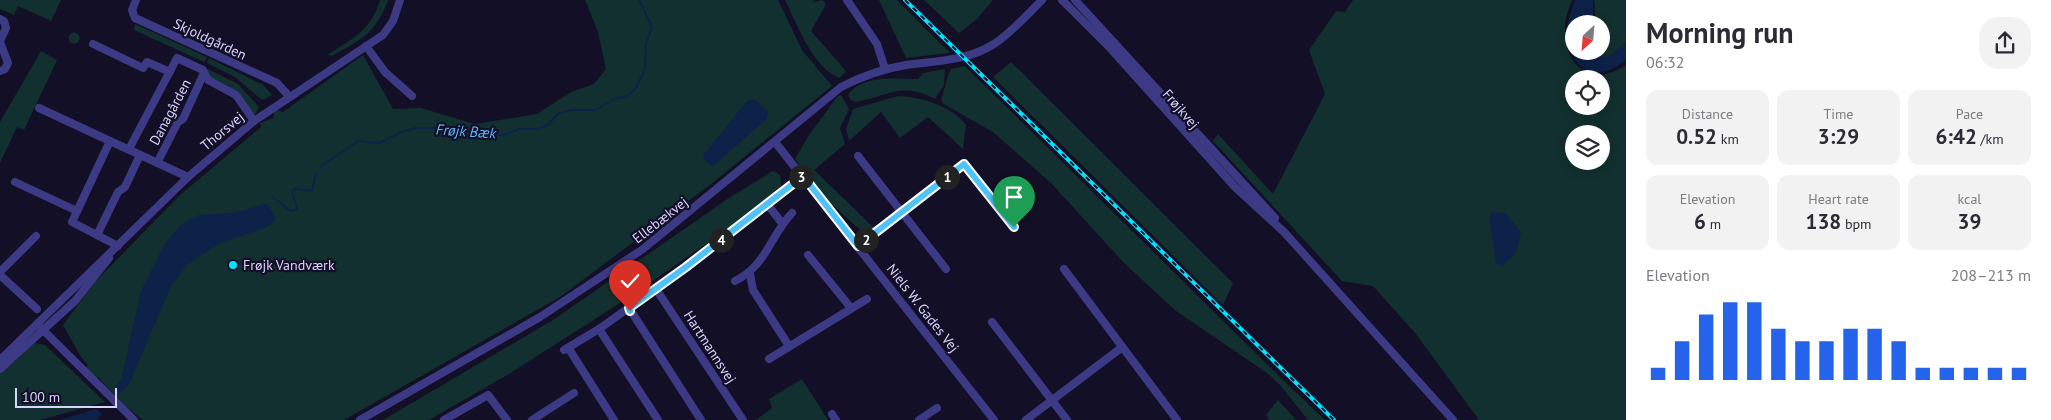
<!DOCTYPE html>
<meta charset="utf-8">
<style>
:root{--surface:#fff;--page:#f2f2f3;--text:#2b2b33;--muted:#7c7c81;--accent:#2563eb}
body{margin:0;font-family:"PT Sans",sans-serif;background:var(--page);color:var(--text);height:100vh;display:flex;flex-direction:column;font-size:19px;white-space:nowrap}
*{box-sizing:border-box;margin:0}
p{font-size:16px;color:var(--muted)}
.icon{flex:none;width:28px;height:28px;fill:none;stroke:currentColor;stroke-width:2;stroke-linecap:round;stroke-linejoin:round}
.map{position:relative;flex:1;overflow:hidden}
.panel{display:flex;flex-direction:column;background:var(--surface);width:425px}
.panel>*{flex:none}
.needle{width:32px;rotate:206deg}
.buttons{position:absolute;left:1565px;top:15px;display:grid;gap:10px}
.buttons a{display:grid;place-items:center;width:45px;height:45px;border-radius:50%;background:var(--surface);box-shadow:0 2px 12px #0003;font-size:25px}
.scale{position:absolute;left:15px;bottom:12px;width:102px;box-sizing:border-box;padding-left:5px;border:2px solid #d9d4ff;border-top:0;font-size:14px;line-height:18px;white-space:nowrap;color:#d9d4ff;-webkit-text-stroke:4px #130f26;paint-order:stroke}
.pin{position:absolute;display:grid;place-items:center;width:42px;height:42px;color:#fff;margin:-51px -21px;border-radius:50% 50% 50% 0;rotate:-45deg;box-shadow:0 0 5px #0007}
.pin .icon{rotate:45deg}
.km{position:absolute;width:25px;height:25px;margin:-12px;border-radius:50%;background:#222;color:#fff;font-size:14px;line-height:25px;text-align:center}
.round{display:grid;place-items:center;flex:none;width:52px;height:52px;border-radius:20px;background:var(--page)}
.summary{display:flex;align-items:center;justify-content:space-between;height:85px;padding:0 20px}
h1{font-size:28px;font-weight:600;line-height:38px}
.stats{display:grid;grid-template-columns:repeat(3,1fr);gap:8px;height:85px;padding:5px 20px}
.stats div{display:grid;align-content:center;border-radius:12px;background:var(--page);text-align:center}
.stats b{font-size:21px;font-weight:600}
.stats small{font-size:14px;font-weight:400}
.stats p{font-size:14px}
.chart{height:140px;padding:10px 20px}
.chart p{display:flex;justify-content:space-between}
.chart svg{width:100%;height:90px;margin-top:5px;stroke:var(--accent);stroke-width:6}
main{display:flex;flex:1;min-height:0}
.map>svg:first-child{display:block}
.green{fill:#12302f;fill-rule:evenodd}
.water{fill:#0c2248}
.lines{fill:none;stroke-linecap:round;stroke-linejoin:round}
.stream{stroke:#0c2248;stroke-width:2}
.minor{stroke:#3d3a85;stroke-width:8}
.rail-casing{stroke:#00e5ff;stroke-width:4}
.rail{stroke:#130f26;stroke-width:2;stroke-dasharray:5.5;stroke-linecap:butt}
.route-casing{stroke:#fff;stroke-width:10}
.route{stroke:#4fc3f7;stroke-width:6}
.poi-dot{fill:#00e5ff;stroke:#130f26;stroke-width:2}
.labels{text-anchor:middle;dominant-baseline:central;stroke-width:4.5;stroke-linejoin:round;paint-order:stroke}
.street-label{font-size:14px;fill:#d9d4ff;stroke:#130f26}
.poi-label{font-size:14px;fill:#d9d4ff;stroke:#130f26;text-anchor:start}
.water-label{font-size:15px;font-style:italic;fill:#62b6ff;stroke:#130f26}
</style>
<main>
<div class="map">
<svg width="1626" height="420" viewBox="0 0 1626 420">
<rect width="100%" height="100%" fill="#130f26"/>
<g class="green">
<polygon points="0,0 61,0 51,21 18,6 14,15 0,9"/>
<path d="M 380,0 L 388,0 C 376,33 361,40 332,56 L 327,55 C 352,39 371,31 380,0 Z"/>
<polygon points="585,0 778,0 802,50 832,86 711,184 560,297 344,420 143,420 124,405 98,377 94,378 86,368 88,365 81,357 63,325 95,282 179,196 261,127 260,123 274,118 274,112 277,110 283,112 363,55 393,109 421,108 475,124 537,114 571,92 594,84 606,69 598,32"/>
<path d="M 785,0 L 813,0 L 814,2 L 822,0 L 826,4 L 811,31 L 846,71 L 840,78 C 814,70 797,24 785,0 Z"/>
<polygon points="879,0 897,0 950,53 906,58"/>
<polygon points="924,0 992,0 992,1 977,19 959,33"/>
<path d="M 1353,0 L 1572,0 C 1569,8 1565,18 1565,26 C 1564,66 1590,89 1626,65 L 1626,420 L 1479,420 L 1416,334 L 1373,286 L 1342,281 L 1213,141 L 1218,134 L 1273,194 L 1325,94 L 1309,50 L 1336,11 L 1345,12 ZM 1574,79 L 1601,79 L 1601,106 L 1574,106 ZM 1574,134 L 1601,134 L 1601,161 L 1574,161 Z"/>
<polygon points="1594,0 1626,0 1626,41 1612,55 1604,58 1598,54 1598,51 1601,51 1601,24 1596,24"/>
<polygon points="135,24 207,57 204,62 134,30"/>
<circle cx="74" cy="38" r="5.5"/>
<polygon points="41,51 57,60 24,130 17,127 0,163 0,122"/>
<polygon points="209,58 263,85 272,95 262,100 235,77 207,63"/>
<polygon points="1011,62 1233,283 1223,305 993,77"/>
<path d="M 965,66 L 1284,381 L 1325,420 L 1308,420 L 1280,385 L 1267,373 L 1176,311 L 1124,263 L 1051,183 L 993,132 L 942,103 L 941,99 C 945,90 946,77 951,69 Z"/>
<polygon points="208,69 238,84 259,107 255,115 230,87 209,77 206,74"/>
<path d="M 945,69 L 944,85 L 935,99 C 902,82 890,95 857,102 L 851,100 L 848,95 C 862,74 897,79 918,79 L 923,73 Z"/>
<polygon points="841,95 849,109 840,128 845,144 814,170 874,228 866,235 827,200 795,159 807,138 837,97"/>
<path d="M 898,96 C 921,97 952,106 966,125 L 963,149 L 928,117 L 900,138 L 881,112 L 849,141 L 846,129 L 853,109 Z"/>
<polygon points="773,171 780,175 781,186 755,210 631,296 509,374 429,420 383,420 553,320 729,198"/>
<polygon points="35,343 45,345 105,402 40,420 0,420 0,374"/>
<polygon points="802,379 828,420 756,420 772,408 769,399"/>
<polygon points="1278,400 1296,420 1269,420 1266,415"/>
</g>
<g class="water">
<path d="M 1575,0 L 1593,0 L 1594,24 L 1574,24 L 1574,51 L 1596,51 L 1604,58 L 1612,55 L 1626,41 L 1626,60 C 1592,87 1566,66 1567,26 C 1568,18 1573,8 1575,0 Z"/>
<polygon points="755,99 768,112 767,119 712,167 703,158 704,154 747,101"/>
<polygon points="265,204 268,205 275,217 274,222 265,228 220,243 187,265 171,286 129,384 120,393 115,388 121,380 141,291 163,247 180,225 199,215 233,213"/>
<polygon points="1492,212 1506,213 1521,233 1516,253 1502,266 1496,263 1489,217"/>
<polygon points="96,409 102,414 97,420 60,420"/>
</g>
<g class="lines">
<g class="stream">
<polyline points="321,166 358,141 379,143 401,132 416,128 455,128 488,136 507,134 519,129 536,129 548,125 558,114 571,110 595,110 616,98 627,96 636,88 645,69 646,43 652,27 639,0"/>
<path d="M 272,198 C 281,199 284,211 294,211 L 297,208 L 292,191 L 295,189 L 312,191 L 316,173"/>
</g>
<g class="minor">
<polyline points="136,0 132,10 135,18 277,83 289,96"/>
<polyline points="847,0 877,44 885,69"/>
<polyline points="1062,0 1111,49 1235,187 1284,232 1453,420"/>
<polyline points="1075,0 1275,218"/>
<polyline points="0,19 4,21 6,28 0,41"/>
<polyline points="0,42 8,63 5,69 0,71"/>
<polyline points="93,44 143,68 147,62 170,72"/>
<polyline points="366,46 385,72 412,96"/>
<polyline points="39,108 110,141 72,222 118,246"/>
<polyline points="110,141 188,177"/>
<polyline points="775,142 994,420"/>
<polyline points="129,149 177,58 203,70 208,80 236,95 254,121"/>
<polyline points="858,156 946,269"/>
<polyline points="157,163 178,122 183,119 204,73"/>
<polyline points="15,182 77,211"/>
<polyline points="767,204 782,223"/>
<polyline points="97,235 118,192 125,187 140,155"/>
<polyline points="858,246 965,164 1014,227"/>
<polyline points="808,255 851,308"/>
<polyline points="1064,269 1177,420"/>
<polyline points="0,272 36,236"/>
<polyline points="750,274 753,290 789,346"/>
<polyline points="0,275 37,309"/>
<path d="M 735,281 C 767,265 770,236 792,213"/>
<polyline points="656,289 743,420"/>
<polyline points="629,308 701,420"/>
<polyline points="992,322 1067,420"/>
<polyline points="41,328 134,420"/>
<polyline points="599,329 658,420"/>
<polyline points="569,349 614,420"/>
<polyline points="564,350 599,329 686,267 803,176"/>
<polyline points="769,359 867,299"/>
<polyline points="0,360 188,177 254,121 383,35 393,21 400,0"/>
<polyline points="0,369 75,301 109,258"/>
<polyline points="832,414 836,420"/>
<path d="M 360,420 L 540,317 L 643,249 L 841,87 C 862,76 882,69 906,65 C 936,61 967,61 994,44 C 1012,32 1027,15 1042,0"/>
<polyline points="444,420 488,395 507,420"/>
<polyline points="532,420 574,393"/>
<polyline points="919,420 937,408"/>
<polyline points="1026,420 1121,348"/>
</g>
<g class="rail-casing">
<polyline id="rail" points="905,0 1334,420"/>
</g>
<use href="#rail" class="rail"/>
</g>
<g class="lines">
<g class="route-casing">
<polyline id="route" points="630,311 629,308 686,267 803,176 858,246 964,164 1014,227"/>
</g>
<use href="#route" class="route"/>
</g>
<circle class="poi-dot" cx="233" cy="265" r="5"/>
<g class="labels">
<g class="street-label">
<text transform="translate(210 39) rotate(25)">Skjoldgården</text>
<text transform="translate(1181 109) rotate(49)">Frøjkvej</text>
<text transform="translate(170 112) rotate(-62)">Danagården</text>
<text transform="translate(222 131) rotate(-40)">Thorsvej</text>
<text transform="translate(660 220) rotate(-38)">Ellebækvej</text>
<text transform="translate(923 308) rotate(52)">Niels W. Gades Vej</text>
<text transform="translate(710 347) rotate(57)">Hartmannsvej</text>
</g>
<g class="poi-label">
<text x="243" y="265">Frøjk Vandværk</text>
</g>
<g class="water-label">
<text transform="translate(466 131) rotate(4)">Frøjk Bæk</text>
</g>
</g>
</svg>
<div class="buttons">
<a><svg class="needle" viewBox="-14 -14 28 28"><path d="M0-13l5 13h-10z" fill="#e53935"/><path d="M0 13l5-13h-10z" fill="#7c7c81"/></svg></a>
<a><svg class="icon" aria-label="locate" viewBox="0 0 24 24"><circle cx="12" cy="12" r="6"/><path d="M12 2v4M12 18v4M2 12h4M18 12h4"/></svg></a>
<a><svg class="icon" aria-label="layers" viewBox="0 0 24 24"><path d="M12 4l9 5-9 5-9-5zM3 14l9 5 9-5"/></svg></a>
</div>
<div class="scale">100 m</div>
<div class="pin" style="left:1014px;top:227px;background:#1e9e55"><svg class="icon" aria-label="arrive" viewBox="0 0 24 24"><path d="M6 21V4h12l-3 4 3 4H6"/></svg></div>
<div class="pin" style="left:630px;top:311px;background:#d93025"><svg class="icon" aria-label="check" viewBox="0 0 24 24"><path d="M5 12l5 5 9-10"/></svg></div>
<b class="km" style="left:947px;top:177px">1</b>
<b class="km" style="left:866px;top:240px">2</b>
<b class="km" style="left:801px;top:177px">3</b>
<b class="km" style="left:721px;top:240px">4</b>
</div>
<section class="panel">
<div class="summary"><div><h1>Morning run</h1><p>06:32</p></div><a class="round"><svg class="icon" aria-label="share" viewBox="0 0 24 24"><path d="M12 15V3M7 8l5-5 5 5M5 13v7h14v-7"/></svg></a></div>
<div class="stats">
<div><p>Distance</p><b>0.52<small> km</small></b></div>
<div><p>Time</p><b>3:29</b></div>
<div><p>Pace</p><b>6:42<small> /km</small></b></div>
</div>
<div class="stats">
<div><p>Elevation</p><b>6<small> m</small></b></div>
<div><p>Heart rate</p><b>138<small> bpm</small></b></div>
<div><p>kcal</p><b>39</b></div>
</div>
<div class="chart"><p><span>Elevation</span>208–213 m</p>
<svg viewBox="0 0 160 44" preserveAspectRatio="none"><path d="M5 44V38M15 44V25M25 44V12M35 44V6M45 44V6M55 44V19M65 44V25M75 44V25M85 44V19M95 44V19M105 44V25M115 44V38M125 44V38M135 44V38M145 44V38M155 44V38"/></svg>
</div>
</section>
</main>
